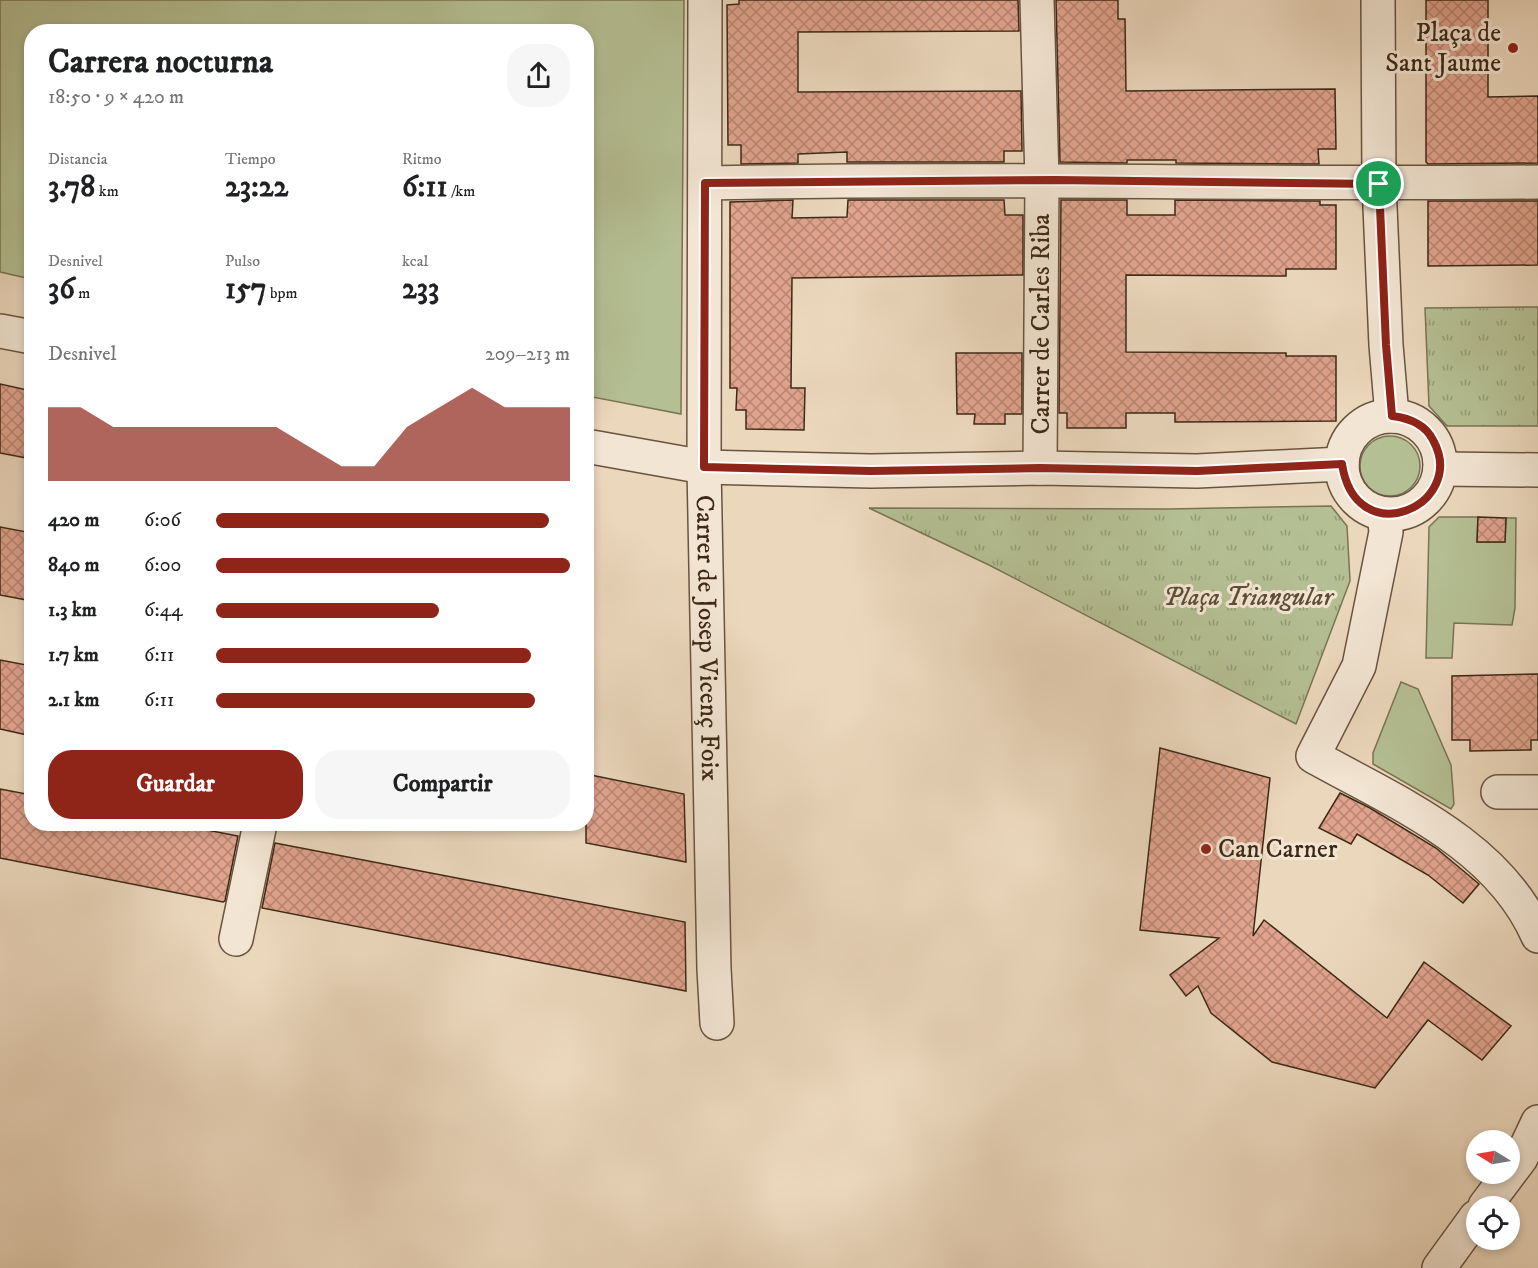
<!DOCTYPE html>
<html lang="es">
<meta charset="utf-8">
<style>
:root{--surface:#fff;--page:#f6f6f6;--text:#202124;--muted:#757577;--accent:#8f2418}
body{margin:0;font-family:"IM FELL DW Pica",serif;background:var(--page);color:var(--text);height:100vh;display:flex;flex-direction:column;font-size:22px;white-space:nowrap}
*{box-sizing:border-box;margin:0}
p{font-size:20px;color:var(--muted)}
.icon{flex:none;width:33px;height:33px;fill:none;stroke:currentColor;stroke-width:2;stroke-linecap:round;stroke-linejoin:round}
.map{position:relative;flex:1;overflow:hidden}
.panel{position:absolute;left:24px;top:24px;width:570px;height:807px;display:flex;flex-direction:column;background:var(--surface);border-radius:24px;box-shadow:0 3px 9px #0003}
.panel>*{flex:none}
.needle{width:39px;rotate:281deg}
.controls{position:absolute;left:1466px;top:1130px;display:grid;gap:12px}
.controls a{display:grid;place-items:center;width:54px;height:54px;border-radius:50%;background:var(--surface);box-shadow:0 3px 9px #0003;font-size:30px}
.pin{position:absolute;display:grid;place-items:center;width:51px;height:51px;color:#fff;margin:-26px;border:3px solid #fff;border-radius:50%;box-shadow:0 2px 6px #0007}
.round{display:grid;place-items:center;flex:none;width:63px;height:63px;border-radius:24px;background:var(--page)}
.overview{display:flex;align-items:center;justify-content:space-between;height:102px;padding:0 24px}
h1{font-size:33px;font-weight:800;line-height:45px}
.figures{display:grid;grid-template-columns:repeat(3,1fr);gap:9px;height:102px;padding:6px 24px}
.figures div{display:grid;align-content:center}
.figures b{font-size:30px;font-weight:800}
.figures small{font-size:16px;font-weight:400}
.figures p{font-size:16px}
.chart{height:168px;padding:12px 24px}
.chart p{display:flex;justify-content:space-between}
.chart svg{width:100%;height:108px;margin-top:6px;fill:var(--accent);opacity:.7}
.primary-button{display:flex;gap:12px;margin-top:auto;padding:12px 24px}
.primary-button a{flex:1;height:69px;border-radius:24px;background:var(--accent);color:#fff;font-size:24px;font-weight:800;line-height:69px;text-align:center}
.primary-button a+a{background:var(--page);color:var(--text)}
ul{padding:0 24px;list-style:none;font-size:20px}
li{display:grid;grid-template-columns:96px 72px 1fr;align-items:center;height:45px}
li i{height:15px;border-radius:8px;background:var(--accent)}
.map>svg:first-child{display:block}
.grass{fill:#b4bf93;stroke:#797454;stroke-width:1.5}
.park{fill:url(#park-tufts);stroke:#797454;stroke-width:1.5}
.building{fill:url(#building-cross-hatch);stroke:#3e2915;stroke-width:1.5}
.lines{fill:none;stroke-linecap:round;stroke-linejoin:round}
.minor-casing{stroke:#69543f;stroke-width:36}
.minor{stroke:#f2e5d3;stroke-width:33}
.route-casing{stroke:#fff;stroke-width:12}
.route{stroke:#8f2418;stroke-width:8}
.poi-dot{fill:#8f2418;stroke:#f2e5d3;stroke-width:2}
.labels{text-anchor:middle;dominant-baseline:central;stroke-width:6;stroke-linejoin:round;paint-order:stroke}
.poi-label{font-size:26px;fill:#3e2915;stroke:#f2e5d3;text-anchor:end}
.street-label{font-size:26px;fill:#3e2915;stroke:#f2e5d3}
.park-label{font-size:26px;font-style:italic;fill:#5c4e34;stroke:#f2e5d3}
</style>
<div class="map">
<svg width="1538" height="1268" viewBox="0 0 1538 1268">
<defs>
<pattern id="park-tufts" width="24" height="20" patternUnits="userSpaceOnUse" patternTransform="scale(1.5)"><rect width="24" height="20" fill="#b4bf93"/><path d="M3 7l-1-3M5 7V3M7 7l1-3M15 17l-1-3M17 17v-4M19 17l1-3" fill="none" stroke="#949b77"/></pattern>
<pattern id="building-cross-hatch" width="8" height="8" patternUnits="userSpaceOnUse" patternTransform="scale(1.5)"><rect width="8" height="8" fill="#e0a38d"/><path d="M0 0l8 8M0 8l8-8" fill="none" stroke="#b78572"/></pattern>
</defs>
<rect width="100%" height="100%" fill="#ebd7bc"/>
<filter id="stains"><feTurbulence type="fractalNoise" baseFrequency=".00333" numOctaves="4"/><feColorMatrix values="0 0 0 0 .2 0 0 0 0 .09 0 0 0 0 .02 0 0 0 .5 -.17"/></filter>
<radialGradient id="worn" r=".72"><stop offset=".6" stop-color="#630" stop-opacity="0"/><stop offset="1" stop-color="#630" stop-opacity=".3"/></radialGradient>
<g class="grass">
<polygon points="0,0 684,0 681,414 587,396 586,32 32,32 31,279 0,272"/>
<circle cx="1390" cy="466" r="30"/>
<polygon points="1439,517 1478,517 1477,542 1505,542 1506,518 1516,518 1515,608 1512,625 1454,623 1452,658 1426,658 1429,527"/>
<polygon points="1401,682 1418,689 1451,765 1454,804 1451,809 1373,764 1373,753"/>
</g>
<g class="park">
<polygon points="1538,307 1538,426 1447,426 1429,406 1425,308"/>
<polygon points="1331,506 1347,526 1350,581 1296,724 989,565 869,508 1168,509"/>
</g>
<g class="building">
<polygon points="739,0 1018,0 1019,31 798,32 798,92 1021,91 1022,151 1004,151 1004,162 847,162 847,152 798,154 798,163 741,164 741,145 728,145 727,5 739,4"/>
<polygon points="1056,0 1118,0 1118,19 1125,19 1126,91 1335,89 1336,149 1318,149 1319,164 1176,163 1176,160 1127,160 1127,163 1060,162"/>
<polygon points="1426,0 1488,0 1488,97 1538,96 1538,163 1428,164 1426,162"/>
<polygon points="793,200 792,218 847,217 848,200 1004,200 1005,215 1023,215 1023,275 792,278 791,388 805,388 804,430 746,429 746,410 736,410 737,388 730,388 730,202"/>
<polygon points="1061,200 1127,200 1127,215 1175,215 1175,200 1320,201 1320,205 1336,205 1336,269 1286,269 1286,276 1126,275 1126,352 1286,353 1286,356 1336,356 1336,421 1175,422 1175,413 1126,413 1126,428 1067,428 1067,413 1059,413"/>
<polygon points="1428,201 1538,201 1538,265 1428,266"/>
<polygon points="956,353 1022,353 1022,414 1005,414 1005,424 974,424 975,414 957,414"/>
<polygon points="0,384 32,391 32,459 0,453"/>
<polygon points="1478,517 1506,518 1505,542 1477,542"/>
<polygon points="0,527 32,533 32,601 0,595"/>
<polygon points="0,660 32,666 32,736 0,729"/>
<polygon points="1538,674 1538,740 1531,740 1531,750 1470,751 1470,740 1452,740 1452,676"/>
<polygon points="1160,748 1270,778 1253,936 1264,920 1387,1018 1424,962 1511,1026 1482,1060 1428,1020 1375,1088 1272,1062 1211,1013 1198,986 1186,996 1170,975 1219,938 1140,930"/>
<polygon points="586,774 684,794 686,862 586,843"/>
<polygon points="0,789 32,795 32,824 176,824 238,836 225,901 223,902 0,858"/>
<polygon points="1340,793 1370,808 1436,848 1479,884 1463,903 1428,875 1357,834 1351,844 1319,828"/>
<polygon points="275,843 685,922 686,991 262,908"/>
</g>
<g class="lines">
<g class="minor-casing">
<g id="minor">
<path id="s1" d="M 705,0 L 704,467 L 714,969 L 717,1023"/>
<polyline points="1037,0 1042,180 1040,468"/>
<polyline points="1378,0 1379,184 1386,345 1392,416"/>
<path d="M 705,183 C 983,177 1260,185 1538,182"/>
<polyline points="0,331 32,337"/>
<circle cx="1391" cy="465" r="49"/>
<polyline points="586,446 704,467 871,471 1040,468 1197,471 1342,464"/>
<polyline points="1440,469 1538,470"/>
<path d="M 1384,514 L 1386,532 L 1359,666 L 1313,756 C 1395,802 1498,844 1538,936"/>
<polyline points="1498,792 1538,792"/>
<polyline points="236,939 260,824"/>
<polyline points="1485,1206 1521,1158 1538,1122"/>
<polyline points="1439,1268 1476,1217"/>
</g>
</g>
<use href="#minor" class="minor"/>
</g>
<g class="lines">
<g class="route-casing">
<path id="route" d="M 1056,180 L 1379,184 L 1386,345 L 1392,416 C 1409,418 1425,424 1433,440 C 1469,505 1356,555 1342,464 L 1197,471 L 1040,468 L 871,471 L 704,467 L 705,183 Z"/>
</g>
<use href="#route" class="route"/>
</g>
<g class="poi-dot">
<circle cx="1513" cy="48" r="6"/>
<circle cx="1206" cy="849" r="6"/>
</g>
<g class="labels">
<g class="poi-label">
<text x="1501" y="33">Plaça de<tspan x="1501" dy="30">Sant Jaume</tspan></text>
<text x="1218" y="849" text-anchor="start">Can Carner</text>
</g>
<g class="street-label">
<text transform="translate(1041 324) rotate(-90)">Carrer de Carles Riba</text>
<text stroke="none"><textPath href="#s1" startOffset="638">Carrer de Josep Vicenç Foix</textPath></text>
</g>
<g class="park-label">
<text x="1248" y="597">Plaça Triangular</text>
</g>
</g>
<rect width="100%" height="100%" filter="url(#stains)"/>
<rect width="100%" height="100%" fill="url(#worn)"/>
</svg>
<div class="controls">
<a><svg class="needle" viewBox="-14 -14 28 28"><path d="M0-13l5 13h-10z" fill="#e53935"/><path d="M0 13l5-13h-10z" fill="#757577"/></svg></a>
<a><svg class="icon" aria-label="locate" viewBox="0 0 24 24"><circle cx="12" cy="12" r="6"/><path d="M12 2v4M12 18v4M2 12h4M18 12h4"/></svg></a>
</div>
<div class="pin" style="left:1379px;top:184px;background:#1e9e55"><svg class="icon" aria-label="arrive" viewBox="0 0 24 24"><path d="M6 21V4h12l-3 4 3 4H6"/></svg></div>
<section class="panel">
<div class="overview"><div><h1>Carrera nocturna</h1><p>18:50 · 9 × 420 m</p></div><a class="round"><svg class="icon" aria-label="share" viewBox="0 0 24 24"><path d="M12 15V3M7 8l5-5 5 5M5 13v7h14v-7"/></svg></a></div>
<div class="figures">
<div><p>Distancia</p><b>3.78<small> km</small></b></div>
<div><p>Tiempo</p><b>23:22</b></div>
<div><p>Ritmo</p><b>6:11<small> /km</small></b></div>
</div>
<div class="figures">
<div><p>Desnivel</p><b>36<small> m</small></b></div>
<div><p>Pulso</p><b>157<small> bpm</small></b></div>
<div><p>kcal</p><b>233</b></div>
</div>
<div class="chart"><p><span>Desnivel</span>209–213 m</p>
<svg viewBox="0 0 160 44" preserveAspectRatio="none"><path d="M0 44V14L10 14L20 22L30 22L40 22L50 22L60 22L70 22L80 30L90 38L100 38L110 22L120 14L130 6L140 14L150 14L160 14V44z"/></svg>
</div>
<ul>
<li><b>420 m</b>6:06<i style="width:94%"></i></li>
<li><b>840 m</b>6:00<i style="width:100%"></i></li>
<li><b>1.3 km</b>6:44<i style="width:63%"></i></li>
<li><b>1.7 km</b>6:11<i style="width:89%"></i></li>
<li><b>2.1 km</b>6:11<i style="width:90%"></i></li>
</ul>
<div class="primary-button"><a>Guardar</a><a>Compartir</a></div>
</section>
</div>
